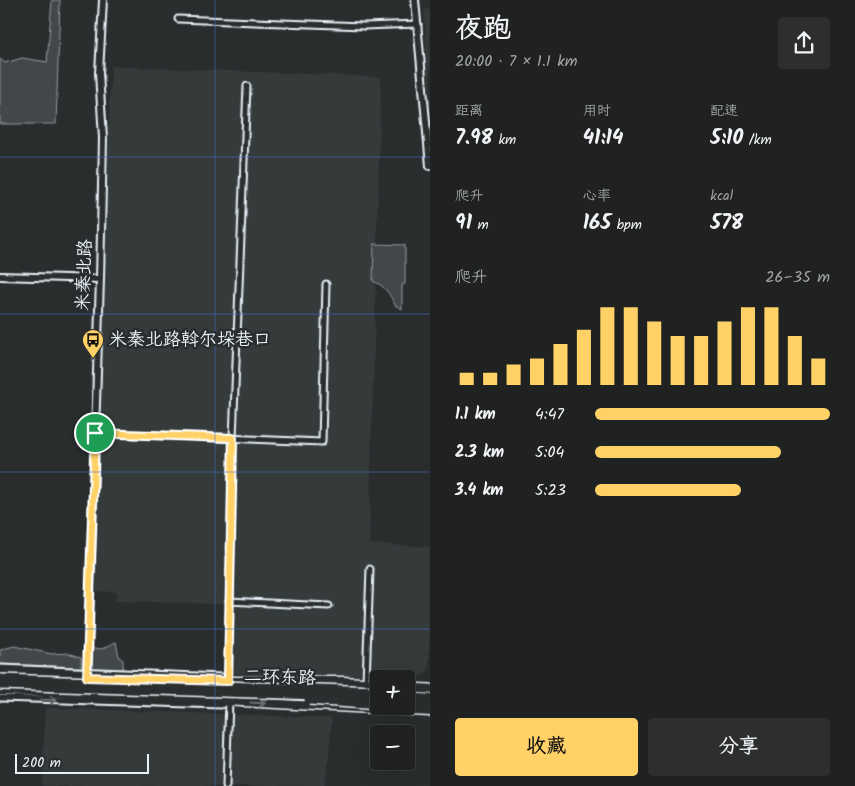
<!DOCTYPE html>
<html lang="zh">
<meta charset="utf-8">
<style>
:root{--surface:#202222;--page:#2d2f2f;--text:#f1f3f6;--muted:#a2a4a5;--line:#3d3f40;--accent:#ffd166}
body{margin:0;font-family:Kalam,"LXGW WenKai TC",sans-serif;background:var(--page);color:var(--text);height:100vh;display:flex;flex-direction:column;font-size:19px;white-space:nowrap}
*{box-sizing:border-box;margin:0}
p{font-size:16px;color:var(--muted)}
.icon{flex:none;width:28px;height:28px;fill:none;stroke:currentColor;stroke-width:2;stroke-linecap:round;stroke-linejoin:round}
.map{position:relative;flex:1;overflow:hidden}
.panel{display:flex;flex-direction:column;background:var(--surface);width:425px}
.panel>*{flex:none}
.buttons{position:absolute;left:370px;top:670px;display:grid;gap:10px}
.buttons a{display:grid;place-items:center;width:45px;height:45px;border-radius:5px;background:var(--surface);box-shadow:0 5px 20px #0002,0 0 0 1px var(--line);font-size:25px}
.scale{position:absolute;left:15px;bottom:12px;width:134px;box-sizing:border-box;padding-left:5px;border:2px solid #e8f1f8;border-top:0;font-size:14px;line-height:18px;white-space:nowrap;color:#e8f1f8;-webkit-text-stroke:4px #2a2d2e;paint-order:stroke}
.pin{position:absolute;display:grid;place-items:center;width:42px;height:42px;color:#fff;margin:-21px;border:2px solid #fff;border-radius:50%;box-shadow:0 1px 5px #0007}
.round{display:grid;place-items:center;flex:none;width:52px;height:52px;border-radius:5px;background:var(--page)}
.summary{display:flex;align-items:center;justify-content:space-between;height:85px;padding:0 25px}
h1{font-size:28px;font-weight:700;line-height:38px}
.metrics{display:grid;grid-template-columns:repeat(3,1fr);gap:8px;height:85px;padding:5px 25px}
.metrics div{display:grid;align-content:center}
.metrics b{font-size:21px;font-weight:700}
.metrics small{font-size:14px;font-weight:400}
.metrics p{font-size:14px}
.chart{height:140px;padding:10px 25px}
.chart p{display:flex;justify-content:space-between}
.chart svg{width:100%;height:90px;margin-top:5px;stroke:var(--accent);stroke-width:6}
.primary-button{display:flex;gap:10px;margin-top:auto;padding:10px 25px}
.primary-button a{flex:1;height:58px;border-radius:5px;background:var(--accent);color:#111;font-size:20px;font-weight:700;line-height:58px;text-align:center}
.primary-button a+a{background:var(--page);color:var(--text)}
ul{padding:0 25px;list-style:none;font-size:16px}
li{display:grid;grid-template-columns:80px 60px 1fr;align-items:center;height:38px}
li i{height:12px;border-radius:6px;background:var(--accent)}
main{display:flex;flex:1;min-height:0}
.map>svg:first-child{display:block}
.built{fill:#363a3b}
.green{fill:#424648;stroke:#959ca0}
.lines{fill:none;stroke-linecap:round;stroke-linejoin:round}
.minor-casing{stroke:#e8f1f8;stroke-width:9}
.tertiary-casing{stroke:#e8f1f8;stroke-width:10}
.secondary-casing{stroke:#e8f1f8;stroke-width:11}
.trunk-casing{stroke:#e8f1f8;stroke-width:12}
.minor{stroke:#2a2d2e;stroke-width:5}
.tertiary{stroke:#2a2d2e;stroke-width:6}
.secondary{stroke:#2a2d2e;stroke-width:8}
.trunk{stroke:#2a2d2e;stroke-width:9}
.trunk-bridge-casing{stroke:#e8f1f8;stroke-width:12;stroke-linecap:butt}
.trunk-bridge{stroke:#2a2d2e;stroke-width:9}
.oneway{stroke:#6c7275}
.route-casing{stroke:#fff;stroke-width:10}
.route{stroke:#ffd166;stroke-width:6}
.grid{fill:none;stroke:#466fde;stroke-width:1;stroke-opacity:0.55}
.labels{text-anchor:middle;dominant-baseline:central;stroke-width:5;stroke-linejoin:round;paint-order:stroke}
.street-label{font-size:18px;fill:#e8f1f8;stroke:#2a2d2e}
.poi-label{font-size:18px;fill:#e8f1f8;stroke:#2a2d2e;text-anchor:start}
</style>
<main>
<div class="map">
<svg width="430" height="786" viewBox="0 0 430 786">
<rect width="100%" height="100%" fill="#2a2d2e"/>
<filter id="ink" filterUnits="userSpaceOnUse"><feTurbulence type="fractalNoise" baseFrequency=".02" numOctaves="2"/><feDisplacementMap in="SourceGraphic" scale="10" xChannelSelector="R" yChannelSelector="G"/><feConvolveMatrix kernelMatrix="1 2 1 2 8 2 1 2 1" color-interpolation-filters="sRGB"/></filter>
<g filter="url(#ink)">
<g class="built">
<polygon points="430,9 430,120 424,10"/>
<polygon points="111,66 381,77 369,544 430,547 429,669 421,677 223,673 224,604 116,601 116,592 94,591"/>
<polygon points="45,708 332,718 328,767 324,786 42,786"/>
</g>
<g class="green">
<polygon points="52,0 60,0 56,124 0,124 0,59 5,63 22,58 47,62"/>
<path d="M 374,244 L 405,245 L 405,284 L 402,285 L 402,309 L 395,305 C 390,294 384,285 373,281 Z"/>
<polygon points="116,642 119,657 123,660 123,669 91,668 92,648 102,649"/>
<polygon points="14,646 52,654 68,653 81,657 81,667 0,664 0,650"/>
</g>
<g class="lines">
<g class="minor-casing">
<g id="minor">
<polyline points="178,19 364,26 418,24"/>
<polyline points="95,433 322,442 326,284"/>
<polyline points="229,601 329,606"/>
<polyline points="0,668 222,677 227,681"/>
<polyline points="228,681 233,438 247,86"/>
<polyline points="366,682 370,569"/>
<polyline points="0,698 221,705 229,701 226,786"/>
</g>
</g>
<g class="tertiary-casing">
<g id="tertiary">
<polyline points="415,0 430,166"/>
<polyline points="0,276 100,279"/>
<polyline points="87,681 100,279 103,138 99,73 103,0"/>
</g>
</g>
<g class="secondary-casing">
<g id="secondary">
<polyline points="0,673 228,681 343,681 379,683"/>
<polyline points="0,691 222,701 430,712"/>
</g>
</g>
<g class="trunk-casing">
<g id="trunk">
<polyline points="406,688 430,689"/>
<polyline points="406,698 430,699"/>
<polyline points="406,706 430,707"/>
</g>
</g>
<use href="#minor" class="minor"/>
<use href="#tertiary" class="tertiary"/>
<use href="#secondary" class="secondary"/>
<use href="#trunk" class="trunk"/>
<g class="trunk-bridge-casing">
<g id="trunk-bridge">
<polyline points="0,679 379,691"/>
<polyline points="0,685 379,697"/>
<polyline points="309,700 379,705"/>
</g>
</g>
<use href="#trunk-bridge" class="trunk-bridge"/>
</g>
<defs><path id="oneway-shaft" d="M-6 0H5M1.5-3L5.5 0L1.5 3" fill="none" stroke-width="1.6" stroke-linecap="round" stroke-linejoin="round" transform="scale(1.25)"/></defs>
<g class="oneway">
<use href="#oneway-shaft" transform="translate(49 700) rotate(2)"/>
<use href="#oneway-shaft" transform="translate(258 703) rotate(3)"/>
</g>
</g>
<g class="lines" filter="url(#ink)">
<g class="route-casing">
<polygon id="route" points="95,433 233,438 228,681 87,677"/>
</g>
<use href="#route" class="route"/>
</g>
<path class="grid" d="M 215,0 L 215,786M 0,157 L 430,157M 0,314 L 430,314M 0,472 L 430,472M 0,629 L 430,629"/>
<defs>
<g id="bus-pin" transform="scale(1.125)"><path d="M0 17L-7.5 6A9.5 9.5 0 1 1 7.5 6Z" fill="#ffd166" stroke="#2a2d2e"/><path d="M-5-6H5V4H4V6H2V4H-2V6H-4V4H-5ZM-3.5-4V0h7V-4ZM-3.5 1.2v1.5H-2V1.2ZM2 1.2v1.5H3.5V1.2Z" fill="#111"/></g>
</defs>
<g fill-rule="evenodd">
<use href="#bus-pin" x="93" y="340"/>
</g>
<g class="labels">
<g class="street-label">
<text transform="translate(85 275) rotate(-88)">米秦北路</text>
<text transform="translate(280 678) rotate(2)">二环东路</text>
</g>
<g class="poi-label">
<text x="109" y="340">米秦北路斡尔垛巷口</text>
</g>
</g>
</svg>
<div class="buttons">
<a>+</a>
<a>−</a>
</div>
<div class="scale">200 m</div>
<div class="pin" style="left:95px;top:433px;background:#1e9e55"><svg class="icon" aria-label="arrive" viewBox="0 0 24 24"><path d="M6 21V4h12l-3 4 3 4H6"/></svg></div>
</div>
<section class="panel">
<div class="summary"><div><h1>夜跑</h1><p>20:00 · 7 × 1.1 km</p></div><a class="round"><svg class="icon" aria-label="share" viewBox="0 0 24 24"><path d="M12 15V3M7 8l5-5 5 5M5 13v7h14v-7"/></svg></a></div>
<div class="metrics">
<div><p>距离</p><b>7.98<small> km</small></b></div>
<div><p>用时</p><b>41:14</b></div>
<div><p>配速</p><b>5:10<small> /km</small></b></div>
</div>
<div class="metrics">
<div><p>爬升</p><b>91<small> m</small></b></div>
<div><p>心率</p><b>165<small> bpm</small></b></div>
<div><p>kcal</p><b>578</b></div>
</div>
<div class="chart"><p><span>爬升</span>26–35 m</p>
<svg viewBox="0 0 160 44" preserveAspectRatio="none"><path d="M5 44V38M15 44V38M25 44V34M35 44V31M45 44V24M55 44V17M65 44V6M75 44V6M85 44V13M95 44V20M105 44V20M115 44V13M125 44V6M135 44V6M145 44V20M155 44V31"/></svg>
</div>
<ul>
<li><b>1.1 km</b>4:47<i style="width:100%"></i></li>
<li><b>2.3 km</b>5:04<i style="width:79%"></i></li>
<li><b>3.4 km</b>5:23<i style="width:62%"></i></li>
</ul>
<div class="primary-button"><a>收藏</a><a>分享</a></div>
</section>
</main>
